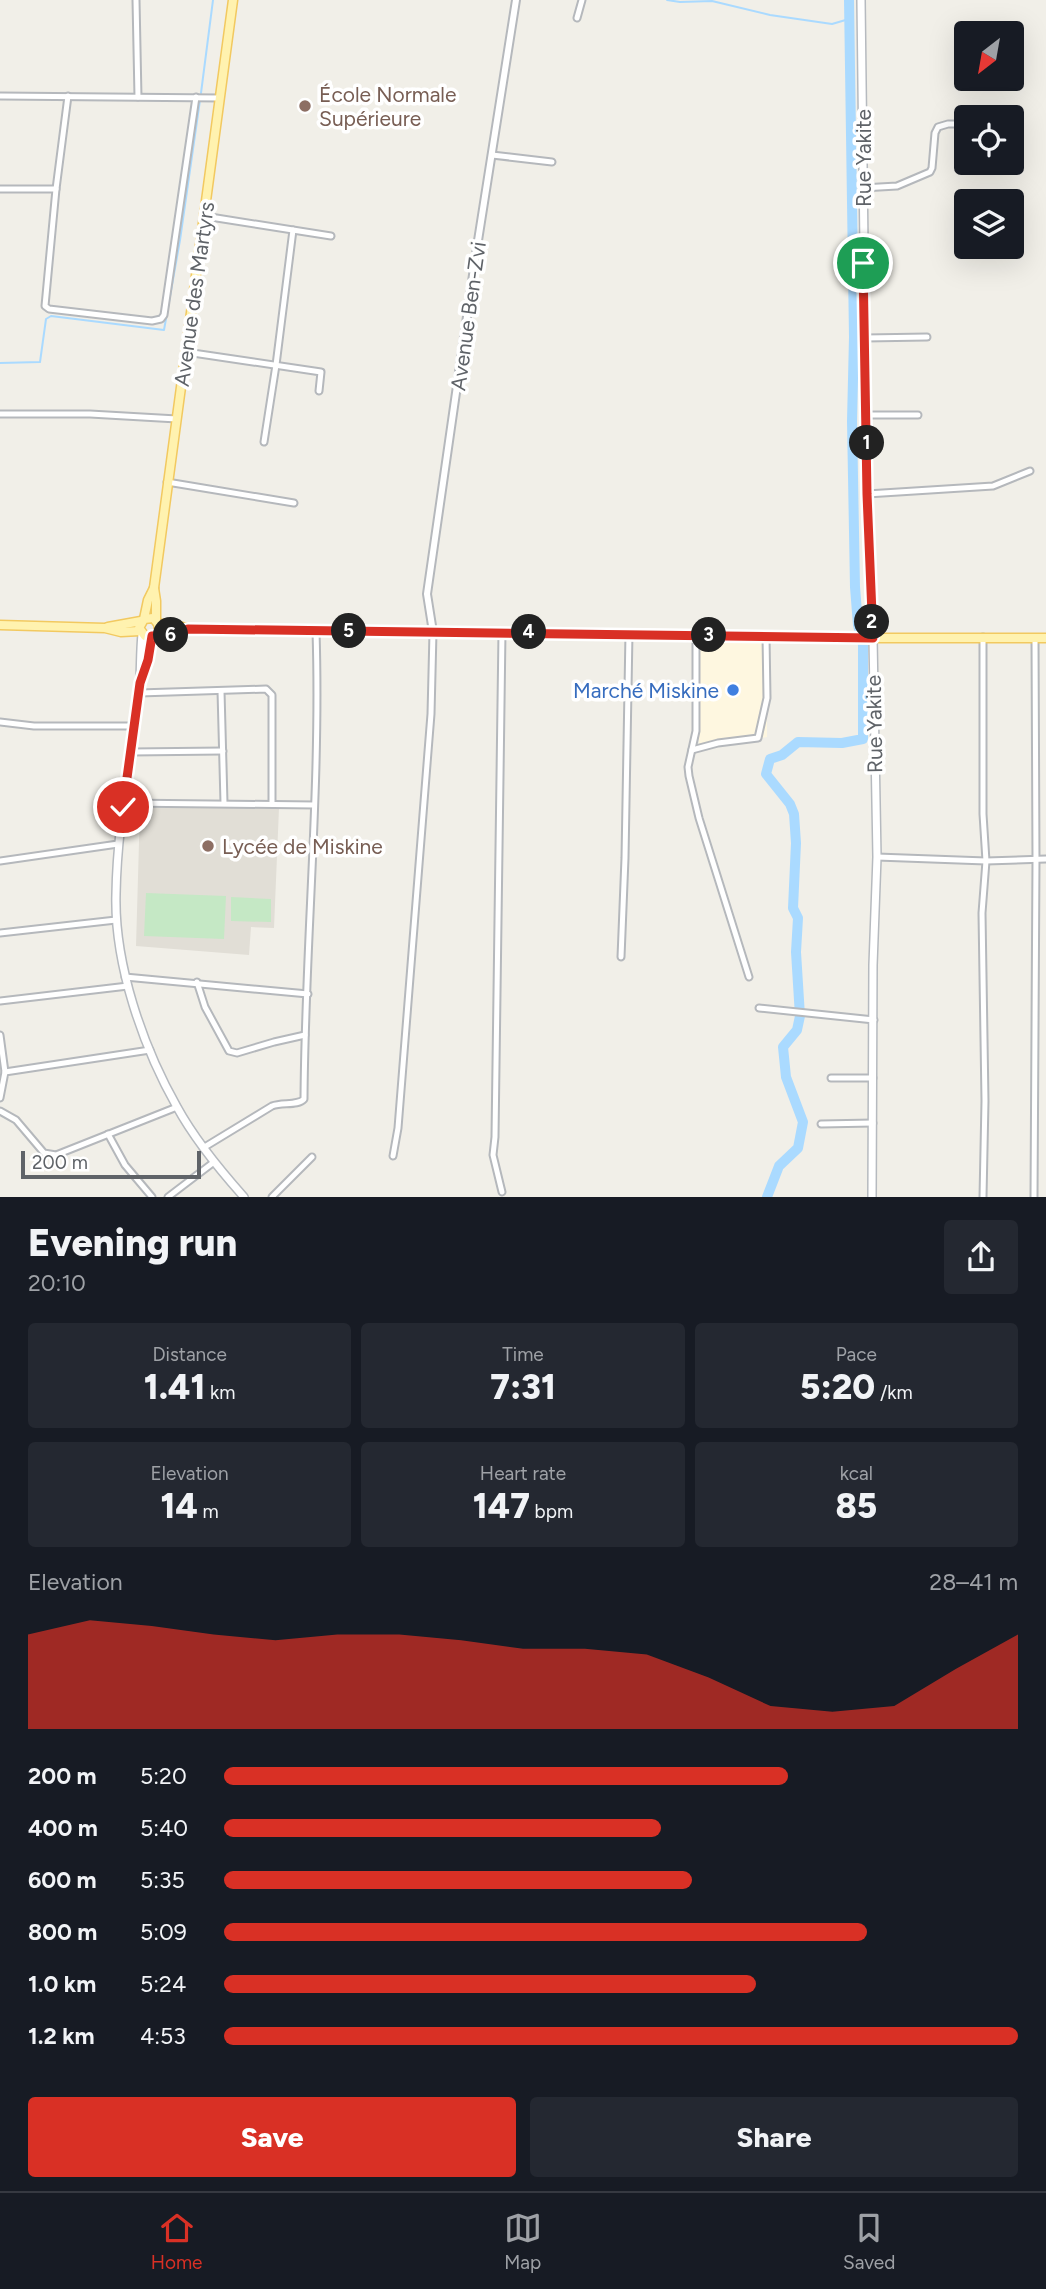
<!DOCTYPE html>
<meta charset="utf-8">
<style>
:root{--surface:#171b24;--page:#242831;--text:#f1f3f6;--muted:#9ea1a6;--line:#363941;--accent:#d93025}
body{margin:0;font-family:Figtree,sans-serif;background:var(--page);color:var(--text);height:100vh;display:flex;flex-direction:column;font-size:26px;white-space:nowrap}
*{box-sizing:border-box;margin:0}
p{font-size:23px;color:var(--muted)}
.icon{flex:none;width:38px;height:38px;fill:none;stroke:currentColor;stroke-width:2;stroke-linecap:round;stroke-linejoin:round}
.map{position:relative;height:1197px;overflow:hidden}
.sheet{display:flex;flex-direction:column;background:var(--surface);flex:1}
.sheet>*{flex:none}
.needle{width:46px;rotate:211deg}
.fabs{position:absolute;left:954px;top:21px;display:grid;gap:14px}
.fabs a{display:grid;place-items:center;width:70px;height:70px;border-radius:7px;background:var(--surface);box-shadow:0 7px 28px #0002;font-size:35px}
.scale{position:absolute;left:21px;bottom:18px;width:180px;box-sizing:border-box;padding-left:7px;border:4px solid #5f6368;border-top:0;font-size:19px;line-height:24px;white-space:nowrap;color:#5f6368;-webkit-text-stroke:5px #fff;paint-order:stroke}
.pin{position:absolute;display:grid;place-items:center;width:60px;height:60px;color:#fff;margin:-30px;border:4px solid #fff;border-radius:50%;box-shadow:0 2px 7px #0007}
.km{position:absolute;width:35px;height:35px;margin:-18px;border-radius:50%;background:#222;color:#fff;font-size:19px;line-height:35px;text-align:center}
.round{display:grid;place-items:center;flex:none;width:74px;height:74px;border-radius:7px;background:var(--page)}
.summary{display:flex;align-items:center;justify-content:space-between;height:119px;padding:0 28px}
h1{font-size:38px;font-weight:800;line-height:52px}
.figures{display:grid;grid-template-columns:repeat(3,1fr);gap:10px;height:119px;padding:7px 28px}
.figures div{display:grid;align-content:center;border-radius:7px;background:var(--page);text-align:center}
.figures b{font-size:35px;font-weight:800}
.figures small{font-size:19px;font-weight:400}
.figures p{font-size:19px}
.chart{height:196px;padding:14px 28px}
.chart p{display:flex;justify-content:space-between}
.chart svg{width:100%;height:126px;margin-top:7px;fill:var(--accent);opacity:.7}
.primary-button{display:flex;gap:14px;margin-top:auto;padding:14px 28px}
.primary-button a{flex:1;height:80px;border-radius:7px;background:var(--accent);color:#fff;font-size:28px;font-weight:800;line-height:80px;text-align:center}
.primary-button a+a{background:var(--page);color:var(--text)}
ul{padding:0 28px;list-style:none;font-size:23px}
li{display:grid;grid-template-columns:112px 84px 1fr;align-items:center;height:52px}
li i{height:18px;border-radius:9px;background:var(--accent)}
.dock{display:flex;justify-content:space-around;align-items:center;height:98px;border-top:2px solid var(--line);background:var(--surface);font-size:19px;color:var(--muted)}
.dock a{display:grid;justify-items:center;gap:4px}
.dock .on{color:var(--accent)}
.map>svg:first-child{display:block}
.commercial{fill:#fef7e0}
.education{fill:#e1ded6}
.green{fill:#c5e8c5}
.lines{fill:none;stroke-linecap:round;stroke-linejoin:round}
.stream{stroke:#aadaff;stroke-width:2}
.river{stroke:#aadaff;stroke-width:10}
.minor-casing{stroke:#b5b8bc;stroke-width:9}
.tertiary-casing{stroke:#b5b8bc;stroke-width:10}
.secondary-casing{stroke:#b6babf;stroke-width:10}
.primary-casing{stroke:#f2c960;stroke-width:11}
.minor{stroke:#fff;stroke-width:5}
.tertiary{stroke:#fff;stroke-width:6}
.secondary{stroke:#fff;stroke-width:7}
.primary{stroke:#fff2af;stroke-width:8}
.route-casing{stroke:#fff;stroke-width:14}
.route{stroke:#d93025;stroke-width:9}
.education-dot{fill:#8d6e63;stroke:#fff;stroke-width:2.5}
.shop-dot{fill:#3f7fe0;stroke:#fff;stroke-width:2.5}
.labels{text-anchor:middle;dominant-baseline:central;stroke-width:7;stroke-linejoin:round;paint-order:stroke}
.education-label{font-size:21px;fill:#785e54;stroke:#fff;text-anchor:start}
.street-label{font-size:21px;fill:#5f6368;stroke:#fff}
.shop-label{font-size:21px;fill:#366cbe;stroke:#fff;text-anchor:end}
</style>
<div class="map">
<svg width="1046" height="1197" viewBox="0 0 1046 1197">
<rect width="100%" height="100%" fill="#f1efe8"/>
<polygon class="commercial" points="698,643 767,643 767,737 699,749"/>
<polygon class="education" points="140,808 279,808 274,928 251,927 249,955 136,946"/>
<g class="green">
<polygon points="146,893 226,896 224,939 144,936"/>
<polygon points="231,897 271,899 271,922 231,921"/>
</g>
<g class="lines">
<g class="stream">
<polyline points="667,0 680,2 712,1 770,15 832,24 849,19"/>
<polyline points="201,93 213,0"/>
<polyline points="0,363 40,362 46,319 51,316 164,330 180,240 200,100"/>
</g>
<polyline class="river" points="767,1197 779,1166 798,1148 803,1122 786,1077 783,1047 797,1030 800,1016 796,952 798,918 793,908 796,843 794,814 790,804 766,774 770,759 782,755 798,742 842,743 863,739 863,645 858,625 855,587 852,421 854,337 849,0"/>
<g class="minor-casing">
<g id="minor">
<polyline points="136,0 138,97"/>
<polyline points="577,18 582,0"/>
<polyline points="0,96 220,98"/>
<polyline points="68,96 56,189 45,306 49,309 152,321 161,319 164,315 196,97"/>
<polyline points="492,155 552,162"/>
<polyline points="862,188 897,186 930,172 932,168 935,133 938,127 948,124 966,124"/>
<polyline points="0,189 56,189"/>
<polyline points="204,216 331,236"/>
<polyline points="865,338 927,337"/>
<polyline points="186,352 321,372 319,391"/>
<polyline points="0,414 90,414 177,419"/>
<polyline points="867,415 918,415"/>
<polyline points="264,442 276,365 293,230"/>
<polyline points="167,482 294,503"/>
<polyline points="867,494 993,486 1030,471"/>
<polyline points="502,632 495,1137 493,1155 502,1192"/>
<polyline points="696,635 696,731 688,767 689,776 699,818 749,977"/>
<polyline points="221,691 224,803"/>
<polyline points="139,693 266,689 272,695 272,803"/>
<polyline points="0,722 34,726 134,726"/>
<polyline points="692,750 718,743 758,738 767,698 766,636"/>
<polyline points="131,752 223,751"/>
<polyline points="124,803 314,805"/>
<polyline points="877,857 986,861 1046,859"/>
<polyline points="0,861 118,844"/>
<polyline points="0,933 116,920"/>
<polyline points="621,957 625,858 629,633"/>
<polyline points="125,977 308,994"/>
<polyline points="197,982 205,1007 229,1051 237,1053 274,1042 305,1035"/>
<polyline points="0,1001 128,986"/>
<polyline points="759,1008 874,1020"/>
<polyline points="0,1035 5,1072"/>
<polyline points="831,1078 873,1078"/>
<polyline points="0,1098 5,1072 150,1050"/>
<polyline points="0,1111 16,1120 44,1153 56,1155 177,1107"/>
<polyline points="821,1124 873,1123"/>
<polyline points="108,1134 125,1165 152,1197"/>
<path d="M 203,1148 L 272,1106 C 282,1102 298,1106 304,1099 C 305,943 321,787 316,631"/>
<polyline points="393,1156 398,1128 431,714 433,632"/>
<polyline points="168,1197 214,1162"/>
<polyline points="272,1197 312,1157"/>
<polyline points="983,1197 985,1101 982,913 986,861 983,814 983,637"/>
<polyline points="1034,1197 1036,860 1035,638"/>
</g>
</g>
<g class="tertiary-casing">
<polyline id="tertiary" points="433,632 427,594 477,247 516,0"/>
</g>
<g class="secondary-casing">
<g id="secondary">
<polyline points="861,0 867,494 873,638 877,857 873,965 872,1197"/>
<path d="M 142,634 C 140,654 141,673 139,693 C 131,760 117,826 116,894 C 114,964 143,1047 177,1107 C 195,1140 219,1169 244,1197"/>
<polyline points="141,679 152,636"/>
</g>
</g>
<g class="primary-casing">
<g id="primary">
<polyline points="154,588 156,601 156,621"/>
<polyline points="144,619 148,600 154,588 233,0"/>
<polyline points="158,624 171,624 190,629 857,638 1046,638"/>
<polyline points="0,625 105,628 121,632 140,631"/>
<polyline points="108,627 141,621"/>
<path d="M 156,635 C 161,628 159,623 153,618 L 144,619 L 139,628 L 145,636 L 171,635 L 187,629"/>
</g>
</g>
<use href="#minor" class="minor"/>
<use href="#tertiary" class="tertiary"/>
<use href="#secondary" class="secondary"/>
<use href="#primary" class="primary"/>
</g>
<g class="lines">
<g class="route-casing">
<polyline id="route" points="123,807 140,683 148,660 152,636 172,635 188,629 873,638 867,494 863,263"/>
</g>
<use href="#route" class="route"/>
</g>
<g class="education-dot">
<circle cx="305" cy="106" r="7"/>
<circle cx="208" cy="846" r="7"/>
</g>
<circle class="shop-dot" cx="733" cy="690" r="7"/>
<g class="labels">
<g class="education-label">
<text x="319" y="94">École Normale<tspan x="319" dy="24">Supérieure</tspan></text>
<text x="222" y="846">Lycée de Miskine</text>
</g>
<g class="street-label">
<text transform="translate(863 158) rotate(-90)">Rue Yakite</text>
<text transform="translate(194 294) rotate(-82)">Avenue des Martyrs</text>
<text transform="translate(468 316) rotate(-82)">Avenue Ben-Zvi</text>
<text transform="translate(874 724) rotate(-91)">Rue Yakite</text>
</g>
<g class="shop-label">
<text x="719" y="690">Marché Miskine</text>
</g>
</g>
</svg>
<div class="fabs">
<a><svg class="needle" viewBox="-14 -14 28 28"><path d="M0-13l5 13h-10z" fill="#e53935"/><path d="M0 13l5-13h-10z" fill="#9ea1a6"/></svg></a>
<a><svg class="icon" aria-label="locate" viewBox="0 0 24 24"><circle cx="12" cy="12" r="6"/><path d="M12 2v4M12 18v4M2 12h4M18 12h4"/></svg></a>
<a><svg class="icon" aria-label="layers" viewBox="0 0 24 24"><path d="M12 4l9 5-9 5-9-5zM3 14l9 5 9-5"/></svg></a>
</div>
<div class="scale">200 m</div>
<div class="pin" style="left:863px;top:263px;background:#1e9e55"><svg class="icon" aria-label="arrive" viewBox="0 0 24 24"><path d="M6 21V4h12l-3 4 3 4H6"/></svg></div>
<div class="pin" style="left:123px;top:807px;background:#d93025"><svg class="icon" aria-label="check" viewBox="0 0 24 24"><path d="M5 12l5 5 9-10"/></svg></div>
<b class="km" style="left:867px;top:443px">1</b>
<b class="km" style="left:872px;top:622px">2</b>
<b class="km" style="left:709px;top:635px">3</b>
<b class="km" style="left:529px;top:632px">4</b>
<b class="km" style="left:349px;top:631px">5</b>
<b class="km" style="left:171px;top:635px">6</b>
</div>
<section class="sheet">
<div class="summary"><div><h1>Evening run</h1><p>20:10</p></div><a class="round"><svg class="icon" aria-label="share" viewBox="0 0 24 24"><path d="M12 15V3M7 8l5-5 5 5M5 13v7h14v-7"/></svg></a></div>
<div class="figures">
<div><p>Distance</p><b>1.41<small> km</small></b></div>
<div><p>Time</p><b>7:31</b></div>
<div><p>Pace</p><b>5:20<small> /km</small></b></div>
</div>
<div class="figures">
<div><p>Elevation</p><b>14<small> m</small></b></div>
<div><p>Heart rate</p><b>147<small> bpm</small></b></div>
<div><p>kcal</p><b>85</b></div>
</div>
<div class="chart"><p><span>Elevation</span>28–41 m</p>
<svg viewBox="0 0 160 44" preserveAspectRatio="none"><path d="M0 44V11L10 6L20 8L30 11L40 13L50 11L60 11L70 13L80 16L90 16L100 18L110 26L120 36L130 38L140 36L150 23L160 11V44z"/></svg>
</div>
<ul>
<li><b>200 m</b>5:20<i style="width:71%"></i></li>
<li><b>400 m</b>5:40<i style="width:55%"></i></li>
<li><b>600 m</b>5:35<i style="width:59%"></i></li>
<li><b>800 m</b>5:09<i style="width:81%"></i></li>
<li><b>1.0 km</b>5:24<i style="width:67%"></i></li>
<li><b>1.2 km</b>4:53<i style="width:100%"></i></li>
</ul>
<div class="primary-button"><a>Save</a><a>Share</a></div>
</section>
<nav class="dock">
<a class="on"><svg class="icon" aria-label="home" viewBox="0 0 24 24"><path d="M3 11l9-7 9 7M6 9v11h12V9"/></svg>Home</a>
<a><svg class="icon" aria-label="map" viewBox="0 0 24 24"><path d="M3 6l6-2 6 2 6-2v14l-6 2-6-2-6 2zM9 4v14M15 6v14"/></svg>Map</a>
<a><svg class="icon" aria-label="saved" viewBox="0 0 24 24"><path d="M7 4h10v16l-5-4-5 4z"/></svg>Saved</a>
</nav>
